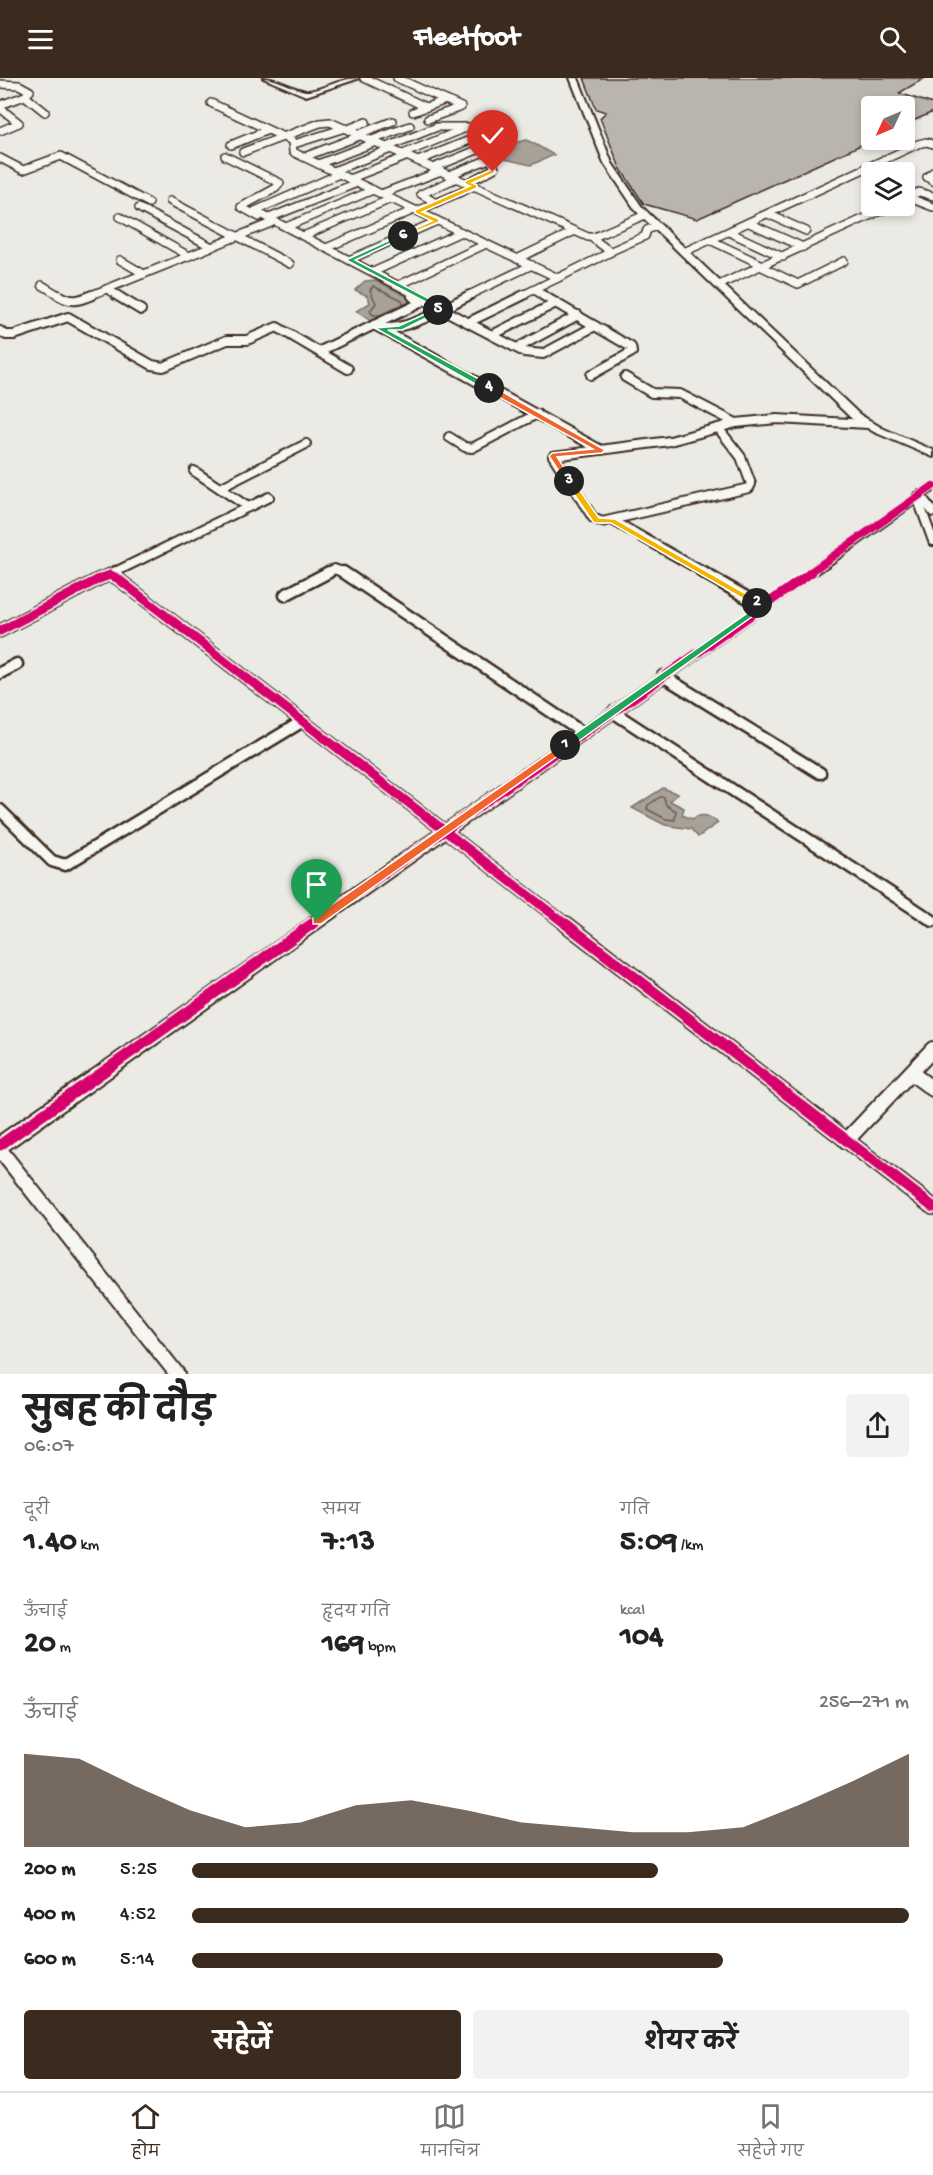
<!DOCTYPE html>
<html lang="hi">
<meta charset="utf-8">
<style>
:root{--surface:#fff;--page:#f2f2f2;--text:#222;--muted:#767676;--line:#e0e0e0;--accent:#3b2a1e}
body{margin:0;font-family:"Gochi Hand","Playpen Sans Deva",sans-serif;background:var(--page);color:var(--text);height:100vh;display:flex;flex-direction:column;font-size:22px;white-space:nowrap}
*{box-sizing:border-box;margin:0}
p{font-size:20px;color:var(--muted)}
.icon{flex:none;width:33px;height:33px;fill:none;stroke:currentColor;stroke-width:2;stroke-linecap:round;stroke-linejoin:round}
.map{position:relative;height:1296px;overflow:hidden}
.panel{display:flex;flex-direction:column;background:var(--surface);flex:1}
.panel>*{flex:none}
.needle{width:39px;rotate:226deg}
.buttons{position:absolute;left:861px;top:18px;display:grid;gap:12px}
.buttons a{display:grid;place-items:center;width:54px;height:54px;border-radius:6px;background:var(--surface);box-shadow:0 3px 9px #0003;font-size:30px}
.pin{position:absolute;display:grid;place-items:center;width:51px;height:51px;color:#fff;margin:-62px -26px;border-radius:50% 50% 50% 0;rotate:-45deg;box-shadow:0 0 6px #0007}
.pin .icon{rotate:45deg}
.km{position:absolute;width:30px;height:30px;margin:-15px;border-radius:50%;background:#222;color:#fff;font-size:16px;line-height:30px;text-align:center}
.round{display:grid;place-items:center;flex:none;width:63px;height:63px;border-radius:6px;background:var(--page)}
.headline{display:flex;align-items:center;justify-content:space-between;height:102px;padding:0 24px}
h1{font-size:33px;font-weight:700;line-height:45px}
.stats{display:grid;grid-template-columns:repeat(3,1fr);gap:9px;height:102px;padding:6px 24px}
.stats div{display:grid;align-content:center}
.stats b{font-size:30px;font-weight:700}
.stats small{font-size:16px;font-weight:400}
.stats p{font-size:16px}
.chart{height:168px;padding:12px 24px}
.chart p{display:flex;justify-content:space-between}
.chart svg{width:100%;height:108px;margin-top:6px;fill:var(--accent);opacity:.7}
.cta{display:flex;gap:12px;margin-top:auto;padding:12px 24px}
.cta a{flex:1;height:69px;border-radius:6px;background:var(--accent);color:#fff;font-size:24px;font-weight:700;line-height:69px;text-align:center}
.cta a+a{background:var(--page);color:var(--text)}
ul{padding:0 24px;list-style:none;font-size:20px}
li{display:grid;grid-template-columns:96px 72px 1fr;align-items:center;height:45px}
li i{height:15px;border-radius:8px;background:var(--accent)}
header{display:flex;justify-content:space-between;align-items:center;height:78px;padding:0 24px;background:var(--accent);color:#fff;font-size:27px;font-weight:700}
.menu{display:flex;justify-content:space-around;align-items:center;height:84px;border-top:2px solid var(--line);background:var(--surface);font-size:16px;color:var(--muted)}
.menu a{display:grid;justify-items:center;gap:3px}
.menu .active{color:var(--accent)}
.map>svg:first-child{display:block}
.water{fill:#a8a198;stroke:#7c7167;stroke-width:1.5}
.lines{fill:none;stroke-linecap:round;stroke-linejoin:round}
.shore{stroke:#675a4f;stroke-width:1.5}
.building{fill:#bab4ae;stroke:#3b2a1e;stroke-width:1.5}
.minor-far3-casing{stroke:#3b2a1e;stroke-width:10}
.minor-far2-casing{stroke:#3b2a1e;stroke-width:12}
.minor-far1-casing{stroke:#3b2a1e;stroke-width:15}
.minor-casing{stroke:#3b2a1e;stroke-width:18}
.tertiary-casing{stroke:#3b2a1e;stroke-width:4}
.minor-far3{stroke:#f6f6f2;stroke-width:7}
.minor-far2{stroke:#f6f6f2;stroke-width:8}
.minor-far1{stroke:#f6f6f2;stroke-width:10}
.minor{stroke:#f6f6f2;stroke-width:14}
.tertiary{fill:#f6f6f2;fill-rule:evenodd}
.cycleway-far2-casing{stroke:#f6f6f2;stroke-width:10}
.cycleway-far1-casing{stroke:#f6f6f2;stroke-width:13}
.cycleway-casing{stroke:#f6f6f2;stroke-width:15}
.cycleway-far2{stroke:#d6006c;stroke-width:8}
.cycleway-far1{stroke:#d6006c;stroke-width:9}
.cycleway{stroke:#d6006c;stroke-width:11}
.split-1{fill:#f0652b;stroke:#fff;stroke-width:1.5}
.split-2{fill:#22a559;stroke:#fff;stroke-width:1.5}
.split-3{fill:#f5b400;stroke:#fff;stroke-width:1.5}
.split-4{fill:#f0652b;stroke:#fff;stroke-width:1.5}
.split-5{fill:#22a559;stroke:#fff;stroke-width:1.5}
.split-6{fill:#22a559;stroke:#fff;stroke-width:1.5}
.split-7{fill:#f5b400;stroke:#fff;stroke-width:1.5}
</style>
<header><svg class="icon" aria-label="menu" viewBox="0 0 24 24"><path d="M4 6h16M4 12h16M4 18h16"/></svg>Fleetfoot<svg class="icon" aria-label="search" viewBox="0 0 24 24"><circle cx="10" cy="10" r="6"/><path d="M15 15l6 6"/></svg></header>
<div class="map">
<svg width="933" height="1296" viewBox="0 0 933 1296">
<rect width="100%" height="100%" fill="#ebeae5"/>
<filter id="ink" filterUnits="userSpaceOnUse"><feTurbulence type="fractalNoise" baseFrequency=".0167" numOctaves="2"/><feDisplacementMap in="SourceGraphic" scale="12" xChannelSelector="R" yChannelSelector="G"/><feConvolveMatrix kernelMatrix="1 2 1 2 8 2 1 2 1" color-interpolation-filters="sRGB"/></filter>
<g filter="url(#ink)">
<g class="water">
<path d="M 526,62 C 537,66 543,72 554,77 L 531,87 L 505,81 L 497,69 Z"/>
<polygon points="376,202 414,222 413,228 372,244 356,233 370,225 368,218 355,212 365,203"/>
<path d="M 663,710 L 678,716 L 670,723 L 684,730 L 682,737 L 692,741 C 702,735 709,737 718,745 L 698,759 L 691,751 L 665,747 L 632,730 Z"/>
</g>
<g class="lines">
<g class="shore">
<polygon points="373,208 402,222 403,226 380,237 373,237 370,233 376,225 370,212"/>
<polygon points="660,719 664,719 666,727 676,733 675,742 666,741 647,731 648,727"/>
</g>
</g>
<polygon class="building" points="584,0 925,0 899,15 933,26 933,34 904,47 904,28 872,28 872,62 697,141 644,126 620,90 600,40 606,34 596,31"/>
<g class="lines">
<g class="minor-far3-casing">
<g id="minor-far3">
<polyline points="364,0 426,29"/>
<polyline points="397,0 461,29 428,41"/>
<polyline points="0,6 19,7 30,13 25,18 0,27"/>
<polyline points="25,18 45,34"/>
<polyline points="211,25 292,63 293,74 558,200"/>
<polyline points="0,30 19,45 0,53"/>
<polyline points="413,34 446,22"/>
<polyline points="348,51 366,44"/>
<polyline points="359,56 393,43"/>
<polyline points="372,62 410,48"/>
<polyline points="294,66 345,50"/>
<polyline points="231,67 268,52"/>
<polyline points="387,69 437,49 476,49 495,90 467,105"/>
<polyline points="243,74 320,45 330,44 588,159 594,159 645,137"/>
<polyline points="403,76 466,50"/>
<polyline points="225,78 280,105 276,110 241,129 259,139"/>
<polyline points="304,79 362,57"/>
<polyline points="0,80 23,92 61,78 149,125"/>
<polyline points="418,83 482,57"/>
<polyline points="318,86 376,64"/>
<polyline points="433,90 487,68"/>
<polyline points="333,93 391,71"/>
<polyline points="933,94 927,99 933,103"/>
<polyline points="339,96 255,133 418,218"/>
<polyline points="449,97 492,80"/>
<polyline points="349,101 408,78"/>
<polyline points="381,116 441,93"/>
<polyline points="907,119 933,129"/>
<polyline points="904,120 919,114 933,118"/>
<polyline points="170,123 290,186"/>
<polyline points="436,125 421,116 457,100"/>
<polyline points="139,130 212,169"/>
<polyline points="417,133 475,108"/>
<polyline points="768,136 806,153"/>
<polyline points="120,139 189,178"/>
<polyline points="269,140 357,105"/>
<polyline points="749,145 803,169"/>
<polyline points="286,149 373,112"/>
<polyline points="729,154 783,179"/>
<polyline points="303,158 391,121"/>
<polyline points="710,162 765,188"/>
<polyline points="326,170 414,132"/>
<polyline points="611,173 645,158 647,152 656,148"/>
<polyline points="684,174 918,66 926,64 933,66"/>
<polyline points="517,181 575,153"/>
<polyline points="120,182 144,196"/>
<polyline points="349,182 437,143"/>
<polyline points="762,189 798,206 844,183"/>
<polyline points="373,194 461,154"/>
<polyline points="42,207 60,218"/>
<polyline points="399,207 486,166"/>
<polyline points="719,207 891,128"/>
<polyline points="107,211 119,218"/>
<polyline points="534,212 545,218"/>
<polyline points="89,218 271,145"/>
<polyline points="467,218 532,187"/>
<polyline points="521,218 611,174 592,160"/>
</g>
</g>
<g class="minor-far2-casing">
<g id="minor-far2">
<path d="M 58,217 C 71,225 78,223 92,217"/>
<polyline points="116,217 141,232"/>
<polyline points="415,217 524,274 543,276 595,248"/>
<polyline points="542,217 631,269 632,274 591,297"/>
<polyline points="469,244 524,217"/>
<polyline points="374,247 601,372"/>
<path d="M 381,250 C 412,252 443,230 470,217"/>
<polyline points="0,253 6,257 14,257 68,239 152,287 163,289 227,262 247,262 277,249 348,291"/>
<polyline points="492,257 556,225"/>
<polyline points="517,270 578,237"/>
<polyline points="320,273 420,225 412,218"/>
<polyline points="625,299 652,315 680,316 736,345 777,341 868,346"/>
<polyline points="719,351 741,379 751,406 749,410 602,444 593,440 553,378 670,363 736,345"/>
<polyline points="449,359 465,369 472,370 537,336"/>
<polyline points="194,393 248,429"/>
<polyline points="220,410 306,366"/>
<polyline points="920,417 933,434"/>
<polyline points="917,419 933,463"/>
<polyline points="612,442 705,495"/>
<polyline points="113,495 269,419"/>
<polyline points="326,495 334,491 345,495"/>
</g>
</g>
<g class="minor-far1-casing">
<g id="minor-far1">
<polyline points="343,494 583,655"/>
<polyline points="702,494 762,528"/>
<polyline points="110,497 116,494"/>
<polyline points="285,517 329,494"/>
<polyline points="0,553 99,501 110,497 117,500 568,848"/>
<polyline points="0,595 17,586"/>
<polyline points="663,598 820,695"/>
<polyline points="613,634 933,843"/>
<polyline points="0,732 52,783 65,787 303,643"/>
</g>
</g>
<g class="minor-casing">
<g id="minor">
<polyline points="566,846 933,1129"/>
<polyline points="911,995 933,1011"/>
<polyline points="846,1063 933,971"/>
<polyline points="0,1072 177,1296"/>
</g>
</g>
<g class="tertiary-casing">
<g id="tertiary">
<path d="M 263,0 C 279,0 297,14 309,13 C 327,10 341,0 360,0 L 306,18 Z"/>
<polygon points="570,0 578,0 612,85 642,129 859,336 882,350 933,372 933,379 874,354 851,340 636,133 604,85"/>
<polygon points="933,405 933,413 6,1073 0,1075 0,1057"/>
</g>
</g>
<use href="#minor-far3" class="minor-far3"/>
<use href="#minor-far2" class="minor-far2"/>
<use href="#minor-far1" class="minor-far1"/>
<use href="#minor" class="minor"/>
<use href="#tertiary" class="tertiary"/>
<g class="cycleway-far2-casing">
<polyline id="cycleway-far2" points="809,495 933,408"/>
</g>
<g class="cycleway-far1-casing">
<g id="cycleway-far1">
<polyline points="0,553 99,501 110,497 117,500 568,848"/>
<polyline points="310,848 812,494"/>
</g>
</g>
<g class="cycleway-casing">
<g id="cycleway">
<polyline points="566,846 933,1129"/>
<polyline points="0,1067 312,846"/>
</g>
</g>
<use href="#cycleway-far2" class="cycleway-far2"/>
<use href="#cycleway-far1" class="cycleway-far1"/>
<use href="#cycleway" class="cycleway"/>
</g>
</g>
<polygon class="split-1" points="565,664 570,667 569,670 321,846 313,846 313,840"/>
<polygon class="split-2" points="754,523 760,523 767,528 569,670 562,670 562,665 756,529 753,525"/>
<polygon class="split-3" points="566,401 572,401 599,440 615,441 762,525 754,527 611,445 594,445 565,403"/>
<polygon class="split-4" points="486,308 492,308 605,372 602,375 557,379 573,403 566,404 549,378 552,375 593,371 486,312"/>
<polygon class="split-5" points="436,231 442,232 402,252 388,252 492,308 492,312 486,312 375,250 399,248"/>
<polygon class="split-6" points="401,157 406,158 355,182 445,229 445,232 436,234 437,230 346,182"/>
<polygon class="split-7" points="491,92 496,94 472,105 477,107 477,110 422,134 439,141 439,144 401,159 401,157 432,143 415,135 415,132 470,108 465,106 465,103"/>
</svg>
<div class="buttons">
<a><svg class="needle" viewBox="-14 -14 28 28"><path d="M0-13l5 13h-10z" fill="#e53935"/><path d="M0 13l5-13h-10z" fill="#767676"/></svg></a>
<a><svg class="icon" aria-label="layers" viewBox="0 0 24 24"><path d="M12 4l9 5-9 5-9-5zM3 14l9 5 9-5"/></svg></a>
</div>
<div class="pin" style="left:317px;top:843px;background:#1e9e55"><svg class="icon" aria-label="arrive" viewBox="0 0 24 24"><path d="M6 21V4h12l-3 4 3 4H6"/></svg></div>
<div class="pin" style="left:493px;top:94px;background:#d93025"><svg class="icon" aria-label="check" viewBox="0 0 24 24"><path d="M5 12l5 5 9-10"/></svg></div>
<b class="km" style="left:565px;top:667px">1</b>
<b class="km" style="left:757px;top:525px">2</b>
<b class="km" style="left:569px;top:403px">3</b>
<b class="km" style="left:489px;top:310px">4</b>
<b class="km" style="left:438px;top:232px">5</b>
<b class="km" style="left:403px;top:158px">6</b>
</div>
<section class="panel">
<div class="headline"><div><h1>सुबह की दौड़</h1><p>06:07</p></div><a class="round"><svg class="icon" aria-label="share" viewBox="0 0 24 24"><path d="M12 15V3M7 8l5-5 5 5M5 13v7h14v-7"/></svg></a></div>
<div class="stats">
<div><p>दूरी</p><b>1.40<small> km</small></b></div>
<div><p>समय</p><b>7:13</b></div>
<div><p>गति</p><b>5:09<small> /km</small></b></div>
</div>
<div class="stats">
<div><p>ऊँचाई</p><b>20<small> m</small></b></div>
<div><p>हृदय गति</p><b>169<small> bpm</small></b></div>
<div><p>kcal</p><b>104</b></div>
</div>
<div class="chart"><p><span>ऊँचाई</span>256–271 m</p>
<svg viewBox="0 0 160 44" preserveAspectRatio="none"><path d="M0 44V6L10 8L20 19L30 29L40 36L50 34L60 27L70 25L80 29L90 34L100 36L110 38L120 38L130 36L140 27L150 17L160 6V44z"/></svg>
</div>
<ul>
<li><b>200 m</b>5:25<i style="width:65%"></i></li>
<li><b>400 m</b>4:52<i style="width:100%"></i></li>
<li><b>600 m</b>5:14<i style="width:74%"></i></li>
</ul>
<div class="cta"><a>सहेजें</a><a>शेयर करें</a></div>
</section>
<nav class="menu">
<a class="active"><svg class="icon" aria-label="home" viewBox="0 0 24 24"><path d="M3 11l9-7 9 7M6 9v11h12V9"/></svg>होम</a>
<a><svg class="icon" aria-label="map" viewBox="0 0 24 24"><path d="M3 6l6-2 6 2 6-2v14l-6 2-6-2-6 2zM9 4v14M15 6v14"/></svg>मानचित्र</a>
<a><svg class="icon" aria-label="saved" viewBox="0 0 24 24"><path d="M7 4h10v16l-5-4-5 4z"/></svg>सहेजे गए</a>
</nav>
